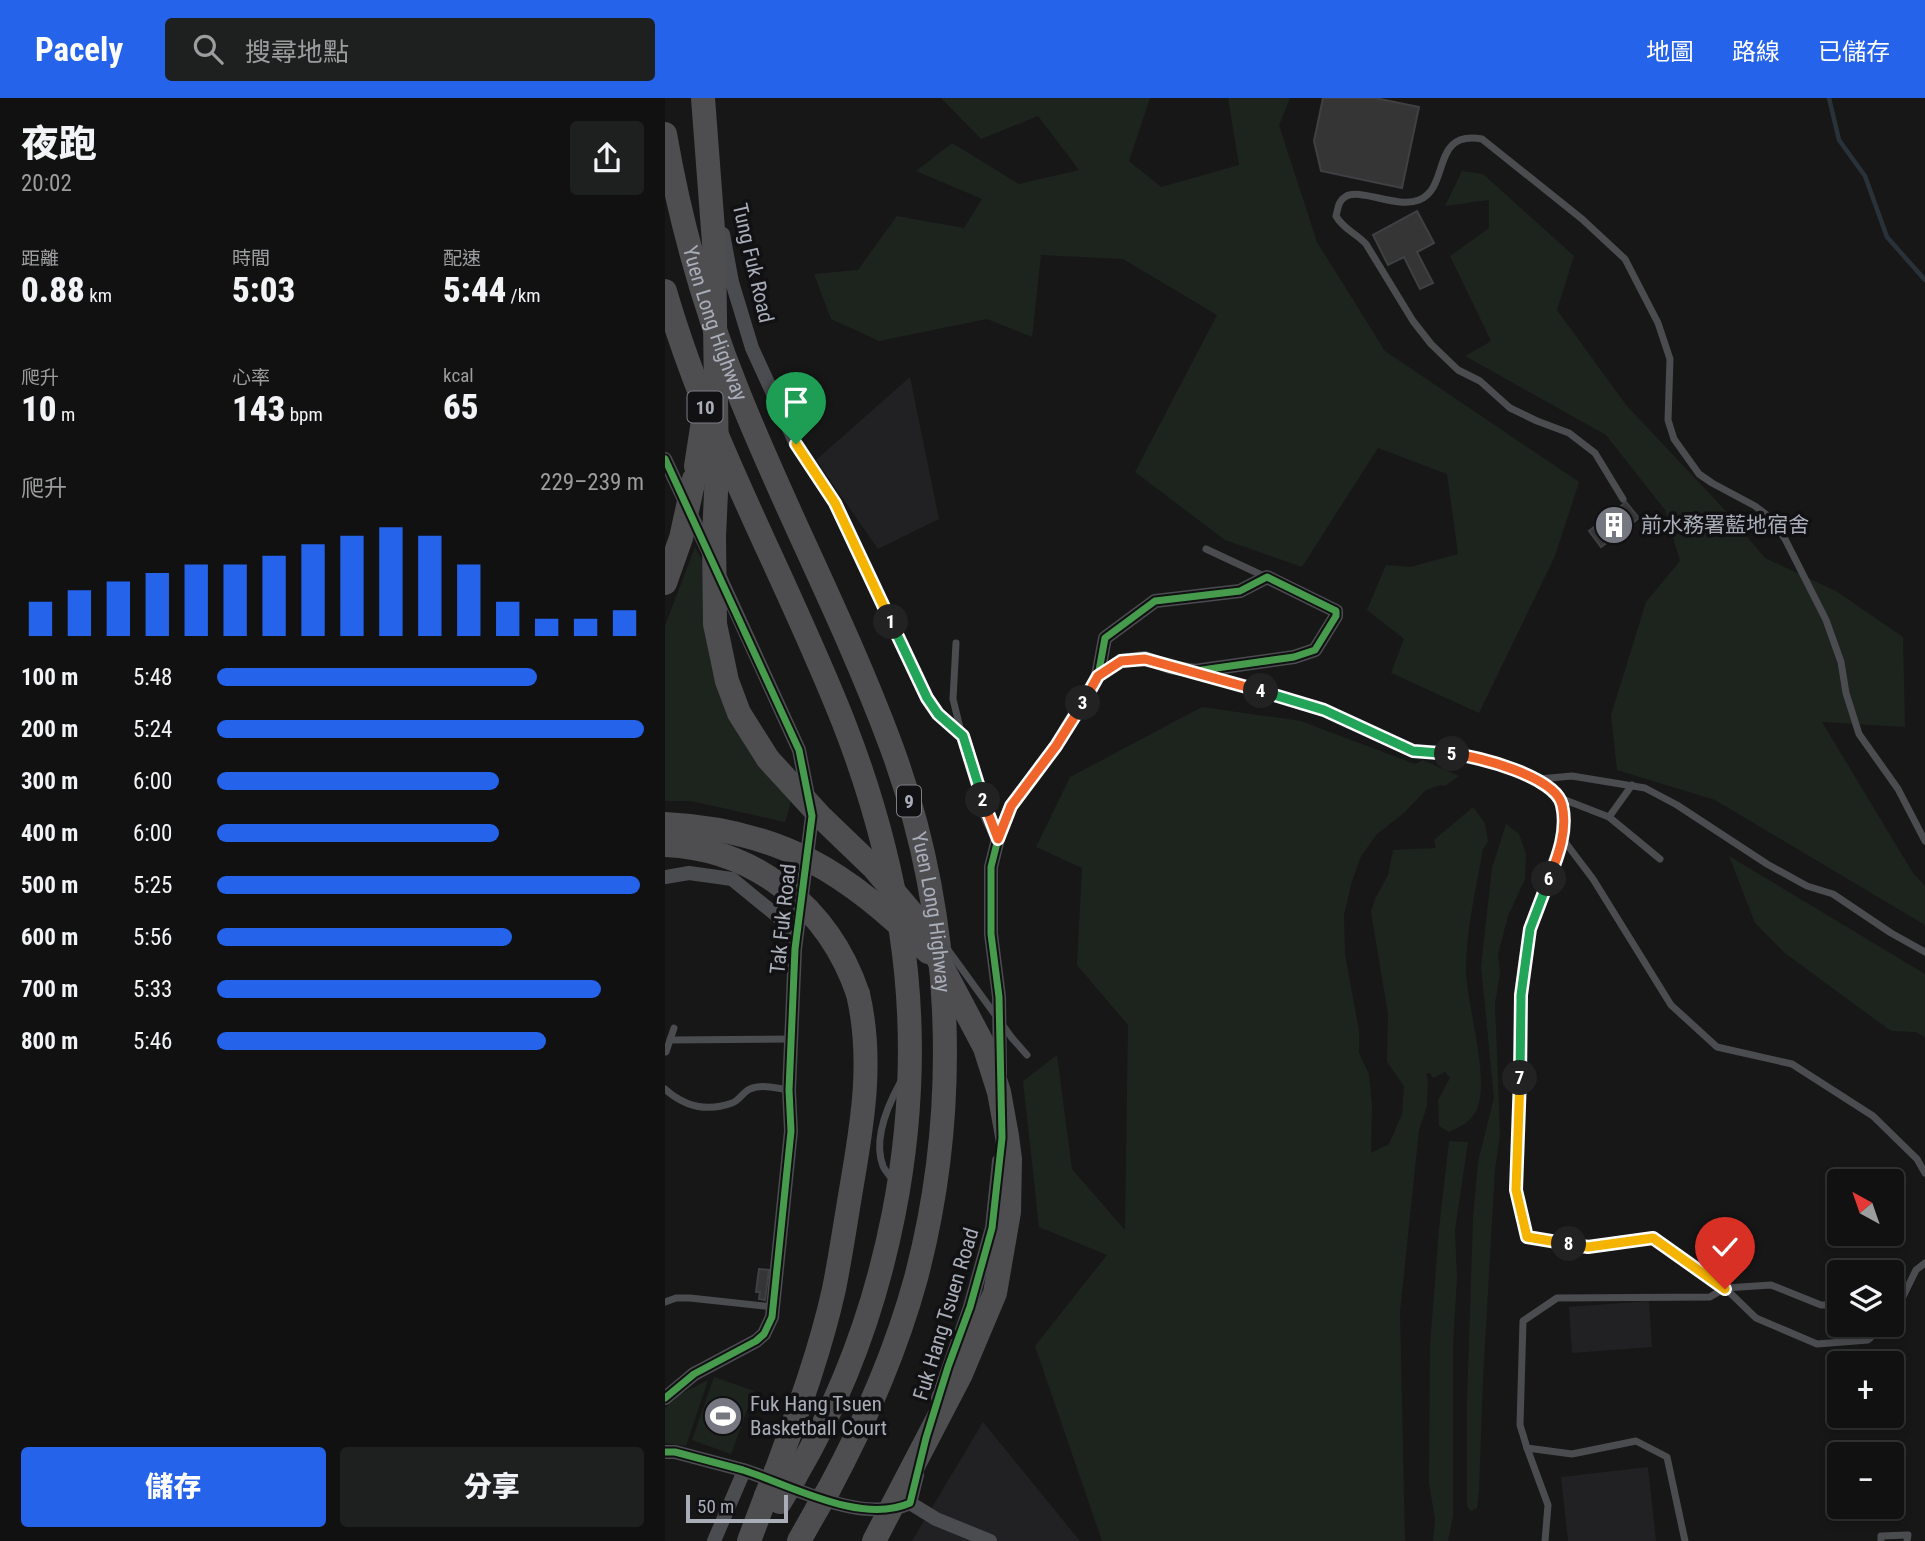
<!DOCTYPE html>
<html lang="zh-TW">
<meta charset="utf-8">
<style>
:root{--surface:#111;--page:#1e1f1f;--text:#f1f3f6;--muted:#9c9d9f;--line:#303131;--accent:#2563eb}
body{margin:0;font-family:"Roboto Condensed","Noto Sans TC",sans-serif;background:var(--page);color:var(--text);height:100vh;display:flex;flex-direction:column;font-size:26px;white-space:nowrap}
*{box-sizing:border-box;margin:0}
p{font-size:23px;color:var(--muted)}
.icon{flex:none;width:38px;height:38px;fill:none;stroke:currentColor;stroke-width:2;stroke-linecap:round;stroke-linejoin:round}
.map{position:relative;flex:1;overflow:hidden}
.side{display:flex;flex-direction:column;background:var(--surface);width:665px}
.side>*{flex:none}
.needle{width:46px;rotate:320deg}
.tools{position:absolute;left:1162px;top:1071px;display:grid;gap:14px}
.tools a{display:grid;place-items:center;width:77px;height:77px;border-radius:7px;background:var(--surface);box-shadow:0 4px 10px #0003,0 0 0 2px var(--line);font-size:35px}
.scale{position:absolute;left:21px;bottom:18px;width:102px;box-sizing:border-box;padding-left:7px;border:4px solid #a8adb8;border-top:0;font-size:19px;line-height:24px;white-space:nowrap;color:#a8adb8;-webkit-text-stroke:5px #111113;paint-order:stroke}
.pin{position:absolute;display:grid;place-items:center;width:60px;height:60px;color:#fff;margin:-72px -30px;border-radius:50% 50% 50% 0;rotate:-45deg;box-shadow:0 0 7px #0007}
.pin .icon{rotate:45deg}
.km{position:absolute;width:35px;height:35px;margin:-18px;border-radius:50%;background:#222;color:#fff;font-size:19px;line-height:35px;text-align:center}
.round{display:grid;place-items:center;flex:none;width:74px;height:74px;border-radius:7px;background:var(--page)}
.overview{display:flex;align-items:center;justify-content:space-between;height:119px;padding:0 21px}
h1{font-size:38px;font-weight:800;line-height:52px}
.stats{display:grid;grid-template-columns:repeat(3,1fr);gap:10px;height:119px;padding:7px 21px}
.stats div{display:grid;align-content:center}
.stats b{font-size:35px;font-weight:800}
.stats small{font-size:19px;font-weight:400}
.stats p{font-size:19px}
.chart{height:196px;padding:14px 21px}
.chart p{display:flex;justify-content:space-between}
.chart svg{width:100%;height:126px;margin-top:7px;stroke:var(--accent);stroke-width:6}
.action{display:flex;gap:14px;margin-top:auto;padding:14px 21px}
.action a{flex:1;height:80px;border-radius:7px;background:var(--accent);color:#fff;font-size:28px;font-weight:800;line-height:80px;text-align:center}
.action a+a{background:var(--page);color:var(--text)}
ul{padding:0 21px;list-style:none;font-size:23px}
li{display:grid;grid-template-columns:112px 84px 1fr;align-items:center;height:52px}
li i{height:18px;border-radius:9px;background:var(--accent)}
header{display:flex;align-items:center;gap:42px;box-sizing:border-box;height:98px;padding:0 35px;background:var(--accent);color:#fff}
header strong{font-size:33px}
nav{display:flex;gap:38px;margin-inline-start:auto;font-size:24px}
.search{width:490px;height:63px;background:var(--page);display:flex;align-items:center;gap:18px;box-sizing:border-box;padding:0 24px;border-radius:7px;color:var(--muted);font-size:26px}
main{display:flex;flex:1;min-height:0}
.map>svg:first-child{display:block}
.built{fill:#212123}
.green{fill:#1d241e}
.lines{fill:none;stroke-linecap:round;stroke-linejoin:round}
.stream{stroke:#2a3239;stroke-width:4.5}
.building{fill:#353536;stroke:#3f4043;stroke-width:2}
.service{stroke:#4b4c50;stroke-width:7}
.minor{stroke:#4b4c50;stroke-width:14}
.motorway{stroke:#4e4e51;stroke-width:24}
.service-bridge{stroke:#4b4c50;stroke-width:7}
.motorway-bridge{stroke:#4e4e51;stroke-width:24}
.cycleway-casing{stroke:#111113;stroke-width:11}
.cycleway{stroke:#469c4c;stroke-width:7}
.split-1-casing{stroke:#fff;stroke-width:14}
.split-2-casing{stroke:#fff;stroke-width:14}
.split-3-casing{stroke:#fff;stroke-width:14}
.split-4-casing{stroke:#fff;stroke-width:14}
.split-5-casing{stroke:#fff;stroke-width:14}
.split-6-casing{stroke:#fff;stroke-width:14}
.split-7-casing{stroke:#fff;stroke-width:14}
.split-8-casing{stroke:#fff;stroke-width:14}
.split-9-casing{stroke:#fff;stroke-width:14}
.split-1{stroke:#f5b400;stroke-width:9}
.split-2{stroke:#22a559;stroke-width:9}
.split-3{stroke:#f0652b;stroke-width:9}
.split-4{stroke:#f0652b;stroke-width:9}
.split-5{stroke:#22a559;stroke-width:9}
.split-6{stroke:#f0652b;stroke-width:9}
.split-7{stroke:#22a559;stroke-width:9}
.split-8{stroke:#f5b400;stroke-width:9}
.split-9{stroke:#f5b400;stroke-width:9}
.labels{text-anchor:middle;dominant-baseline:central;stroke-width:7;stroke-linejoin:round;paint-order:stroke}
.shield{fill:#111113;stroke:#7b7e86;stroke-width:2}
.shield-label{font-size:19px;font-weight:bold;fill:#a8adb8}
.street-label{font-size:21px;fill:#a8adb8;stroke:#111113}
.poi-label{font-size:21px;fill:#a8adb8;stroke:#111113;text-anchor:start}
</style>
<header>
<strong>Pacely</strong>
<div class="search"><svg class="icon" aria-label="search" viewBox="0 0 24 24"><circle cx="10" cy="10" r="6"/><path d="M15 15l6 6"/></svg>搜尋地點</div>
<nav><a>地圖</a><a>路線</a><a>已儲存</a></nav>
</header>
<main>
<section class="side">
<div class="overview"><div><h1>夜跑</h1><p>20:02</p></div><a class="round"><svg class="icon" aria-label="share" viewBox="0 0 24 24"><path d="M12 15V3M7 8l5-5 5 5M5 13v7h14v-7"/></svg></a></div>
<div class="stats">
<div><p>距離</p><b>0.88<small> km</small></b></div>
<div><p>時間</p><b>5:03</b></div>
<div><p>配速</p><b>5:44<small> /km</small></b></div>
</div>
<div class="stats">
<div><p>爬升</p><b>10<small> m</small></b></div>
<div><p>心率</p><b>143<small> bpm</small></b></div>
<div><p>kcal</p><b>65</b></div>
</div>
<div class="chart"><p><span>爬升</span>229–239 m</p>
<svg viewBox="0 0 160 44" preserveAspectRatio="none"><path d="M5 44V32M15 44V28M25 44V25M35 44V22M45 44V19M55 44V19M65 44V16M75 44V12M85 44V9M95 44V6M105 44V9M115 44V19M125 44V32M135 44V38M145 44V38M155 44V35"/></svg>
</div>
<ul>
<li><b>100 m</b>5:48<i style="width:75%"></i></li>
<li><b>200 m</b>5:24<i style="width:100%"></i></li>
<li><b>300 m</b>6:00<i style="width:66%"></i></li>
<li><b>400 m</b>6:00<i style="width:66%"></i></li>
<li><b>500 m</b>5:25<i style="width:99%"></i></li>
<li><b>600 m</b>5:56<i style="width:69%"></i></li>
<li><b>700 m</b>5:33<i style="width:90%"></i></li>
<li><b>800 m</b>5:46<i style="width:77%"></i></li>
</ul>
<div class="action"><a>儲存</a><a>分享</a></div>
</section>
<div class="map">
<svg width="1260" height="1443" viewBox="0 0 1260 1443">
<rect width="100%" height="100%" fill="#171717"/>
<g class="built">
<polygon points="245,279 274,421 213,451 151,362"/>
<polygon points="984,1203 987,1249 907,1255 904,1209"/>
<polygon points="318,1324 415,1443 247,1443"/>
<polygon points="983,1369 991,1443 903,1443 896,1379"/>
</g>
<g class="green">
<polygon points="276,0 485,0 464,63 496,89 574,67 563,0 625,0 614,27 652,144 720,253 914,384 890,458 814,615 726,575 739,541 702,512 721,467 745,469 793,456 782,376 713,350 637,469 560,442 470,374 552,217 458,161 376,157 367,239 322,221 214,243 166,221 149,176 193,172 232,118 299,130 317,101 251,73 287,45 354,86 414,72 373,18 316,41"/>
<polygon points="797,73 818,76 909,158 892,212 962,308 1058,410 1100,460 1171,493 1238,539 1240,629 1157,624 1248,775 1260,788 1260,827 1050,702 952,672 946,617 981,504 1015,463 1000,412 941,337 800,258 826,243 785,158 824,130 824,102 780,108"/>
<polygon points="30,449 41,469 41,539 126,704 120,724 26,703 0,703 0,528"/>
<path d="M 537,609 L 636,623 L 750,666 L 758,662 L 794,678 L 780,688 L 776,687 L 761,692 L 739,715 L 712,736 L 696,758 L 687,783 L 679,817 L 680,856 L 694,933 L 694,955 L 704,976 L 707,1008 L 706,1055 L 724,1046 L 737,1016 L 739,988 L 722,964 L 723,916 L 706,814 L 710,801 L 723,777 L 728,752 L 771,750 L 769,742 L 808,709 L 820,725 L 823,744 L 818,751 C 811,791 801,832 801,873 C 802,909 825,979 812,1011 C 807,1023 795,1029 784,1034 L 774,1028 L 773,1002 L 785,980 L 780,974 L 768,980 L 765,975 L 761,976 L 763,982 L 762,1008 L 754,1032 L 735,1214 L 740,1443 L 437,1443 L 370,1248 L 442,1157 L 374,1129 L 358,983 L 392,957 L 407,1071 L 460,1132 L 463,927 L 412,867 L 417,770 L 371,749 L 405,679 Z"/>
<polygon points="841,726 854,736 861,756 860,781 843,818 833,856 835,876 830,905 835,1037 830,1072 818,1279 814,1393 812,1410 806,1413 802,1408 802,1304 808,1121 813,1064 829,1000 816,868 827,770"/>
<polygon points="1064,758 1260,876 1260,939 1251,934 1226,933 1121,856 1090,825"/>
<polygon points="784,1043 803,1044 790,1132 792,1181 788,1246 788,1418 783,1443 768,1443 770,1421 764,1385 765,1248 774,1131"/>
<polygon points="49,1279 89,1293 66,1356 27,1342"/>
<polygon points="43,1282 21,1348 0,1345 0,1310 16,1296"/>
</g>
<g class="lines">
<polyline class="stream" points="1164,0 1174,42 1200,78 1222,139 1260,182"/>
</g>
<g class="building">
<polygon points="658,0 710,0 754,9 737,90 656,73 649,43"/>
<polygon points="752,113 769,145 752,154 768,185 755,191 739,159 723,167 708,137"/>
<polygon points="961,404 974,420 936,449 924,433"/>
<polygon points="94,1171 104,1172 100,1202 94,1201 95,1194 91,1194"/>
</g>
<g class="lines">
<g class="service">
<path d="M 958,401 L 930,355 L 904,335 L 872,323 L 845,310 L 815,283 L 793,272 L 766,246 L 748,223 L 701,146 C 691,135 678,131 671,118 C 673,111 673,103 680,99 C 694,89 732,111 754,102 C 786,89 765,32 817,41 L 917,121 L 960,161 L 993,225 L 1005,261 L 1003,322 L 1009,341 L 1034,376 L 1047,385 L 1090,408 L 1107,421 L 1120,441 L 1161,522 L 1176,564 L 1181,595 L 1194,636 L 1233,691 L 1260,743"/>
<polyline points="541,451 601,479"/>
<polyline points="291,545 288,601 296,634"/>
<polyline points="538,575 659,612 748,653 792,656 851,672 874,681 907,678 980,690 1012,707 1102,766 1142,788 1168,796 1226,835 1260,854"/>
<polyline points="874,681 897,703 899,725 894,753 865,831 856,897 856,976 851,1092 862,1139 923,1149 988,1140 1060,1190 1091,1220 1152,1246 1203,1242 1220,1227"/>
<polyline points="895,700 944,719 995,761"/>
<polyline points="944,719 967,687"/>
<polyline points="897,740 928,781 1006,907 1052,949 1127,966 1208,1018 1252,1061 1260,1075"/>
<polyline points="347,940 362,957"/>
<polyline points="5,942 126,941"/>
<polyline points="1,954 9,930"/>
<path d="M 0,991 C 19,1008 42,1014 67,1005 C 74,1003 78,994 85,991 C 96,986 112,990 124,992"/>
<path d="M 228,1082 C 225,1078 220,1073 218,1068 C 208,1042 223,1007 235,985"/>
<polyline points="0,1204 11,1200 25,1200 109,1209"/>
<polyline points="1227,1221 1251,1172 1260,1165"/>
<polyline points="862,1350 883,1407 880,1443"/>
<polyline points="1020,1443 1002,1359 971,1343 907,1356 862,1350 855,1327 858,1223 892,1200 1045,1199 1060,1190 1106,1187 1156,1207 1170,1207"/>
<polyline points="1216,1443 1216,1438 1243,1437 1242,1443"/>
</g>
<g class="minor">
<polyline points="58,136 67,184 87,250 131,346 170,405 262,600 273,616 298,638 322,717 333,741"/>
<polyline points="0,361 44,455"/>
<polyline points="0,779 24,775 67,781 122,826 128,846"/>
<polyline points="335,976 334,899 326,836 326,769 333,741 346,708 391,648 433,578 456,563 480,560 505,569 530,573 629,559 650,552 671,518 671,513 602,479 575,493 490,503 440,540 433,578"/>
<polyline points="0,1300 29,1276 91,1243 99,1236 107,1219 126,1033 124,992 130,851 147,718 134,652 54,477"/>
<polyline points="273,1300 305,1209 327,1130 334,1063"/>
<path d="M 0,1354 L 10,1354 C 32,1360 55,1366 78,1372 C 125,1387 196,1427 245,1405 L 252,1377"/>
<polyline points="245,1405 271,1421 325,1443"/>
<polyline points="49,1443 79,1373"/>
</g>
<g class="motorway">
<path id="s1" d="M 0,36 C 15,123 39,209 72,291 C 119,410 180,524 225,645 C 288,813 297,1006 251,1180 C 231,1253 200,1324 164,1391"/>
<path d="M 0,193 C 44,345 123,482 180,628 C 206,695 225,764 236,834 C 264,1018 224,1219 130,1379"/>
<polyline points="49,438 52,373"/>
<path d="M 111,1373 C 133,1313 155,1254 169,1191 C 176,1156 181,1121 187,1086 C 198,1022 208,960 193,896"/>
<polyline points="84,1443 101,1398"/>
<polyline points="134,1443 152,1411"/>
</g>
<polyline class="service-bridge" points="273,838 347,940"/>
<g class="motorway-bridge">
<polyline points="38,0 49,145 52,373"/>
<polyline points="31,368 40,310"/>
<polyline points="49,438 50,526 62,583 74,615 103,661 157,720 208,769 252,821 320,950 334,994 342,1038 345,1061 344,1114 330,1195 295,1278 209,1443"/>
<polyline points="0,485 16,440 29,381"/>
<path d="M 0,726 C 117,732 181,774 263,854"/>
<path d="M 0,747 C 91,751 164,810 193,896"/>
<polyline points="101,1398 111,1373"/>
<polyline points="115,1404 130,1379"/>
<polyline points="152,1411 164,1391"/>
</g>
<g class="cycleway-casing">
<g id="cycleway">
<polyline points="0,361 134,652 147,718 130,851 124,992 126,1033 107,1219 99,1236 91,1243 29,1276 0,1300"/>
<path d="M 0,1354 L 10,1354 C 32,1360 55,1366 78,1372 C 125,1387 196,1427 245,1405 L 261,1340 L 283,1269 L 305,1209 L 327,1130 L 337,1040 L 334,899 L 326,836 L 326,769 L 333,741 L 346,708 L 391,648 L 433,578 L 456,563 L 480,560 L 505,569 L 530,573 L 629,559 L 650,552 L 671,518 L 671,513 L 602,479 L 575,493 L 490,503 L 440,540 L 433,578"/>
</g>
</g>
<use href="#cycleway" class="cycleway"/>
</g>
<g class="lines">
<g class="split-1-casing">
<polyline id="split-1" points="131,346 170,405 226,524"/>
</g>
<g class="split-2-casing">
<polyline id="split-2" points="226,524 262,600 273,616 298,638 318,702"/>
</g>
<g class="split-3-casing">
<polyline id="split-3" points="318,702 333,741 346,708 391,648 418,605"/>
</g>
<g class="split-4-casing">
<polyline id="split-4" points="418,605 433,578 456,563 480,561 596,593"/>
</g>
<g class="split-5-casing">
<polyline id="split-5" points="596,593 659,612 748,653 787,656"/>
</g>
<g class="split-6-casing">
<path id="split-6" d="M 787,656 C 813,658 891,679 897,707 C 903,732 893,758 884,781"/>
</g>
<g class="split-7-casing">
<polyline id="split-7" points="855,980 856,897 865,831 884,781"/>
</g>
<g class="split-8-casing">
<polyline id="split-8" points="855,980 851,1092 862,1139 904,1146"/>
</g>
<g class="split-9-casing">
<polyline id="split-9" points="904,1146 923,1149 988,1140 1060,1191"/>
</g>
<use href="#split-1" class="split-1"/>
<use href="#split-2" class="split-2"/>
<use href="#split-3" class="split-3"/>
<use href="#split-4" class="split-4"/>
<use href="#split-5" class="split-5"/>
<use href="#split-6" class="split-6"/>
<use href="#split-7" class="split-7"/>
<use href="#split-8" class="split-8"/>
<use href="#split-9" class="split-9"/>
</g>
<defs>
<g id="building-disc" transform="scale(2.0125)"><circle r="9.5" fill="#757880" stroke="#111113"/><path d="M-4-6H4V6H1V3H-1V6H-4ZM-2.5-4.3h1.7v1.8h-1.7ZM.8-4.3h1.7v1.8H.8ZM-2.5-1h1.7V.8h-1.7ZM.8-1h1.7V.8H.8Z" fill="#fff"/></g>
<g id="stadium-disc" transform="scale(2.0125)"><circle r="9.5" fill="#757880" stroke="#111113"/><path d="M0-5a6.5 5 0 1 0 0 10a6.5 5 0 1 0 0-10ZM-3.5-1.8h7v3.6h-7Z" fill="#fff"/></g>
</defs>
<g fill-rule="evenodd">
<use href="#building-disc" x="949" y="427"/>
<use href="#stadium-disc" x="58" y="1318"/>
</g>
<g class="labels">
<g class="shield">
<rect x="22.5" y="293.5" width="35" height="31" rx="5"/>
<rect x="232" y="687.5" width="24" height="31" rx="5"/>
</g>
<g class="shield-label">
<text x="40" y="309">10</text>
<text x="244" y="703">9</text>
</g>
<g class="street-label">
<text transform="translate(88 165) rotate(77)">Tung Fuk Road</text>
<text stroke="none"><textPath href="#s1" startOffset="196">Yuen Long Highway</textPath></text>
<text stroke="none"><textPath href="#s1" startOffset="826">Yuen Long Highway</textPath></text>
<text transform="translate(118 821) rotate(-84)">Tak Fuk Road</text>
<text transform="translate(281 1216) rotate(-73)">Fuk Hang Tsuen Road</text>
</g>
<g class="poi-label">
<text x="976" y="427">前水務署藍地宿舍</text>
<text x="85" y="1306">Fuk Hang Tsuen<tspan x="85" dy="24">Basketball Court</tspan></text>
</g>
</g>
</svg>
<div class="tools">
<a><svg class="needle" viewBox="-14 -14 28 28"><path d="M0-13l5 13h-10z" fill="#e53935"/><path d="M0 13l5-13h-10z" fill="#9c9d9f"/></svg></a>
<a><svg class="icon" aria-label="layers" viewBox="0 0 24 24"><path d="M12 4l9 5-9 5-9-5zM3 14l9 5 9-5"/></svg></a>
<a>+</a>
<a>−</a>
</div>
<div class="scale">50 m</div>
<div class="pin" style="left:131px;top:346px;background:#1e9e55"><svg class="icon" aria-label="arrive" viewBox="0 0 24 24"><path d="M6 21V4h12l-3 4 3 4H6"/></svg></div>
<div class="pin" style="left:1060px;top:1191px;background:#d93025"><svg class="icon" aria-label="check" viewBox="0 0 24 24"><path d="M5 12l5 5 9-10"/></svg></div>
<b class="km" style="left:226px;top:524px">1</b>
<b class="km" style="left:318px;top:702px">2</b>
<b class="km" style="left:418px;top:605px">3</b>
<b class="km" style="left:596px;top:593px">4</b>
<b class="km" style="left:787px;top:656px">5</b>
<b class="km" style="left:884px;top:781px">6</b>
<b class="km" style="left:855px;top:980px">7</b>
<b class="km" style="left:904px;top:1146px">8</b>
</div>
</main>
